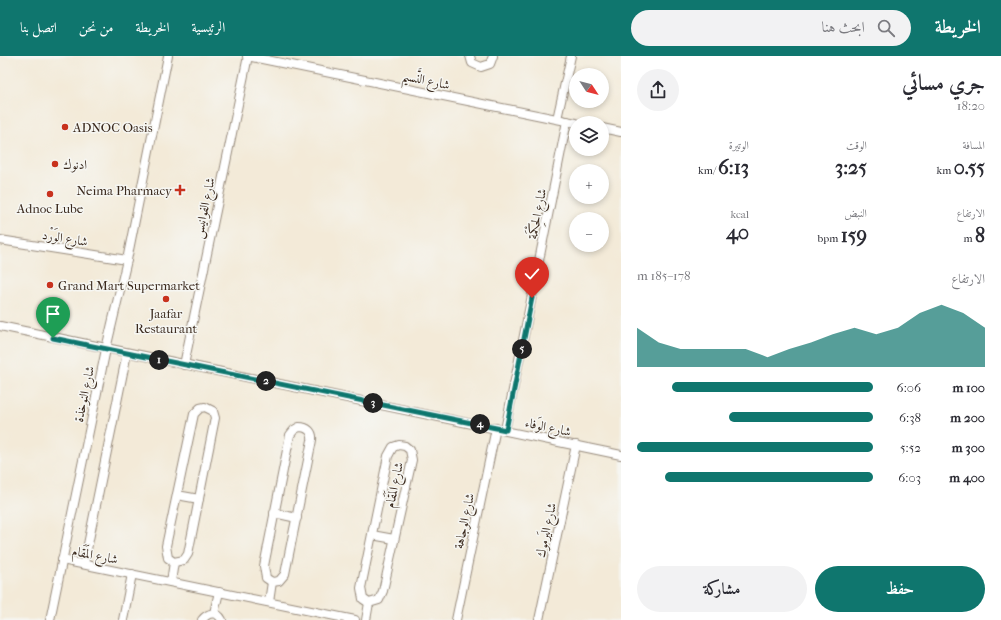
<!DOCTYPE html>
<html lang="ar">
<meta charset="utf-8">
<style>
:root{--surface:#fff;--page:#f2f2f3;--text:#2b2b33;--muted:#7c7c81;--accent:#0f766e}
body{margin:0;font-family:"IM FELL French Canon",Amiri,serif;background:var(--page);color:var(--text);direction:rtl;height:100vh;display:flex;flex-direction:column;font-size:15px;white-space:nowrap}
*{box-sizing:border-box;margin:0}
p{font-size:13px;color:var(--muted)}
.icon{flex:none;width:22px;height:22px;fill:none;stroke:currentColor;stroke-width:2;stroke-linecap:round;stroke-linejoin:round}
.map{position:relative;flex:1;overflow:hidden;direction:ltr}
.drawer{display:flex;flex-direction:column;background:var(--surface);width:380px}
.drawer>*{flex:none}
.needle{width:26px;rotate:126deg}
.fabs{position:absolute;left:569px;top:12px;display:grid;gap:8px}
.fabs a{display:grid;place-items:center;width:40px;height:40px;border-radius:50%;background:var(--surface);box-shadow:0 2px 6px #0003;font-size:20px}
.pin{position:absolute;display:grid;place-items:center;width:34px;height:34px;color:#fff;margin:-41px -17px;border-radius:50% 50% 50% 0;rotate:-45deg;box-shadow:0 0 4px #0007}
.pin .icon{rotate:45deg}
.km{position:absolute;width:20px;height:20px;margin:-10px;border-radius:50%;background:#222;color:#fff;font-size:11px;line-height:20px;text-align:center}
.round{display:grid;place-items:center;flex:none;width:42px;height:42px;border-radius:21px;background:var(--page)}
.head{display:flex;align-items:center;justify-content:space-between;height:68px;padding:0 16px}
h1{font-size:22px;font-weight:700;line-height:30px}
.figures{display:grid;grid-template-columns:repeat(3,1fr);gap:6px;height:68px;padding:4px 16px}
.figures div{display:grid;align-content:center}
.figures b{font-size:20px;font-weight:700}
.figures small{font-size:11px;font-weight:400}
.figures p{font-size:11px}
.chart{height:112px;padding:8px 16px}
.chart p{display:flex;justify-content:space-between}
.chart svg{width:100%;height:72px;margin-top:4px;fill:var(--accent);opacity:.7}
.button{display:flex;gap:8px;margin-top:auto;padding:8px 16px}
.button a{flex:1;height:46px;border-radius:24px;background:var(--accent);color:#fff;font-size:16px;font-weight:700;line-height:46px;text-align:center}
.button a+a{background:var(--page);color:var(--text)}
ul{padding:0 16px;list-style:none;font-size:13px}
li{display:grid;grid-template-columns:64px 48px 1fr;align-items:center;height:30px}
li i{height:10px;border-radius:5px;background:var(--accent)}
header{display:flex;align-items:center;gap:24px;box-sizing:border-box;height:56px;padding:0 20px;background:var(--accent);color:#fff}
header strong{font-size:19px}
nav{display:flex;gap:22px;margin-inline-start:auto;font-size:14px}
.search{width:280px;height:36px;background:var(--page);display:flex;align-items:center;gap:10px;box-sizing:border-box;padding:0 14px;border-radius:22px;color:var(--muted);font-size:15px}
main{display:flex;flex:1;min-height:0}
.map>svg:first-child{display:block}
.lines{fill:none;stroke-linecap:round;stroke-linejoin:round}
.street-casing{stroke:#978a7b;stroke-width:10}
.street{stroke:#fff;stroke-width:8}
.route-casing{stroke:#fff;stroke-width:8}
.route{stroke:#0f766e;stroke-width:5}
.poi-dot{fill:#c8321e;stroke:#f6f6f2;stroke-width:1.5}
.labels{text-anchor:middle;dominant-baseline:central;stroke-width:3;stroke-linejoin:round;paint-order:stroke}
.street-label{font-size:13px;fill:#3b2a1e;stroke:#f6f6f2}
.poi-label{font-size:13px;fill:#3b2a1e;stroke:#f6f6f2;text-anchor:start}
</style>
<header>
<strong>الخريطة</strong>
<div class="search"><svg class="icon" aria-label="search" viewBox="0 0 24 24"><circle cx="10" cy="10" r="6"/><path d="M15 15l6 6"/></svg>ابحث هنا</div>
<nav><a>الرئيسية</a><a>الخريطة</a><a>من نحن</a><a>اتصل بنا</a></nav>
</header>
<main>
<section class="drawer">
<div class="head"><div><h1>جري مسائي</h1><p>18:20</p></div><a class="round"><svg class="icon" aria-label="share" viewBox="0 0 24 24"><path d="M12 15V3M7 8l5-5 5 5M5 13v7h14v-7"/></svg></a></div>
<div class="figures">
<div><p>المسافة</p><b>0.55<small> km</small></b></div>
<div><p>الوقت</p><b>3:25</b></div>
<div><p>الوتيرة</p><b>6:13<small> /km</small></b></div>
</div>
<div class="figures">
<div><p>الارتفاع</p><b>8<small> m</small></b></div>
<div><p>النبض</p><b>159<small> bpm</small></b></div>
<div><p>kcal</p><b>40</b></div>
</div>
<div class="chart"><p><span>الارتفاع</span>178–185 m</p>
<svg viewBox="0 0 160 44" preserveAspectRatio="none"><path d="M0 44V20L10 29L20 33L30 33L40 33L50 33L60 38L70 33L80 29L90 24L100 20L110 24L120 20L130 11L140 6L150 11L160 20V44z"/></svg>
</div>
<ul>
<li><b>100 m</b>6:06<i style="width:85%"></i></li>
<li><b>200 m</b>6:38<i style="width:61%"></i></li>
<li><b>300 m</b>5:52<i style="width:100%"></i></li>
<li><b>400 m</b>6:03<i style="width:88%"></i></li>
</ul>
<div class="button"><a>حفظ</a><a>مشاركة</a></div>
</section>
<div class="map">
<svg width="621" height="564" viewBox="0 0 621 564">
<rect width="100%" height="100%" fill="#f6f6f2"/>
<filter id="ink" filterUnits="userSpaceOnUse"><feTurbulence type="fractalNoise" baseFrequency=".025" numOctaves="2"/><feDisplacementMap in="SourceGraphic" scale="8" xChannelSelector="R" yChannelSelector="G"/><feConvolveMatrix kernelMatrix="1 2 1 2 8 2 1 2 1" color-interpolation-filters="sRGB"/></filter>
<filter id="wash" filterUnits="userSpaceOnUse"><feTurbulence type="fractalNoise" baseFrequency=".012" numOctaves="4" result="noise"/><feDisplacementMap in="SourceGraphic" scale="16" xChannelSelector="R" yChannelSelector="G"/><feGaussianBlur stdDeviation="0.9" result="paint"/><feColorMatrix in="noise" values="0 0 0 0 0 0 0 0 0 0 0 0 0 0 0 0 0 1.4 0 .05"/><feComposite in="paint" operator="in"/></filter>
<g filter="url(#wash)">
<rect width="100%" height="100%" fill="#f3ead8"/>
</g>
<g filter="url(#ink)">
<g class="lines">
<g class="street-casing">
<g id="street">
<polyline points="247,0 576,67"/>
<polyline points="470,0 472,7 481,11 490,8 493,0"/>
<polyline points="557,63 571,0"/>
<polyline points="602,72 621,76"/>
<polyline points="0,184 127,204"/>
<polyline points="0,270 621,399"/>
<polyline points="184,309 248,0"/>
<polygon points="205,351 213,355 215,362 188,498 184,504 174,506 168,502 166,490 194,358 200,352"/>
<path d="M 299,371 C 308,371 313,376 312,384 L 285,518 L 279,525 L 272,526 L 266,522 L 264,510 L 290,379 L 294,374 Z"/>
<polyline points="505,374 567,65"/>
<polygon points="399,389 405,390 410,394 412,404 383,535 379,544 369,547 363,543 361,532 388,400 393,391"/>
<polyline points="177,439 199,443"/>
<polyline points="274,457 297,462"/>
<polyline points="372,479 394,483"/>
<polyline points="62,504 355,564"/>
<polyline points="84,508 127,297"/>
<polyline points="171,526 174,506"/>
<polyline points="269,546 272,526"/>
<polyline points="214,557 219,536"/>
<polyline points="50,564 106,293 127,204 168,0"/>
<polyline points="123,564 132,518"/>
<path d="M 202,564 C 208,556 217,555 222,564"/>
<polyline points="366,564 369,547"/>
<polyline points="456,564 496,372"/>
<polyline points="539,564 576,389"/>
</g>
</g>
<use href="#street" class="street"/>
</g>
</g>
<g class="lines" filter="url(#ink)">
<g class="route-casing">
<polyline id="route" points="53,282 506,374 532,242"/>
</g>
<use href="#route" class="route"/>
</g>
<g class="poi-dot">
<circle cx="65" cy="71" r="4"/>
<circle cx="55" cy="108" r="4"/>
<path d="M178 128h4v4h4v4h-4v4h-4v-4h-4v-4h4z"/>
<circle cx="50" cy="138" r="4"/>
<circle cx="50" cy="229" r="4"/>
<circle cx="166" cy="243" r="4"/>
</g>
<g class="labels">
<g class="street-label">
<text transform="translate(426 24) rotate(12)">شارع النَّسيم</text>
<text transform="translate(204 152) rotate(-78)">شارع الفوانيس</text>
<text transform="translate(537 158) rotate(-79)">شارع الحِكْمَة</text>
<text transform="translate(65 182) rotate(9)">شارع الوَرْد</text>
<text transform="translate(84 338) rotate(-78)">شارع النوخذة</text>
<text transform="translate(548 371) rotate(12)">شارع الوَفاء</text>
<text transform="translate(394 429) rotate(-78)">شارع المَقَام</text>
<text transform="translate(464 465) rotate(-78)">شارع الوجاهة</text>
<text transform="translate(546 474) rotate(-78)">شارع اليَرموك</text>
<text transform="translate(95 499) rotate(11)">شارع المَقَام</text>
</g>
<g class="poi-label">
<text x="73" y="71">ADNOC Oasis</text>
<text x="63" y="108">ادنوك</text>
<text x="172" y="134" text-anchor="end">Neima Pharmacy</text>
<text x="50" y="152" text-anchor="middle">Adnoc Lube</text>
<text x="58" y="229">Grand Mart Supermarket</text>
<text x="166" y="257" text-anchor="middle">Jaafar<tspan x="166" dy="15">Restaurant</tspan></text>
</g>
</g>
</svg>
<div class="fabs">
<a><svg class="needle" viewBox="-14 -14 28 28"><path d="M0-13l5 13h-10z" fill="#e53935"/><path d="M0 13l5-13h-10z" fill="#7c7c81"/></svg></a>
<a><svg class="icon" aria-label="layers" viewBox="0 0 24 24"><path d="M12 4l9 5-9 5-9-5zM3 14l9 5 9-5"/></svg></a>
<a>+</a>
<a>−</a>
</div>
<div class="pin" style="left:53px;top:282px;background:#1e9e55"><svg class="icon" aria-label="arrive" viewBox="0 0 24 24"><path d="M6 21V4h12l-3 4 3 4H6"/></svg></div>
<div class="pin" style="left:532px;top:242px;background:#d93025"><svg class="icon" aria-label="check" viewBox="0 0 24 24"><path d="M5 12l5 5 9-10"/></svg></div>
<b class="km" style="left:159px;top:304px">1</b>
<b class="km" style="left:266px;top:325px">2</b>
<b class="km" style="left:373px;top:347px">3</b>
<b class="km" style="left:480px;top:368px">4</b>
<b class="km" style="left:522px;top:293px">5</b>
</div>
</main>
